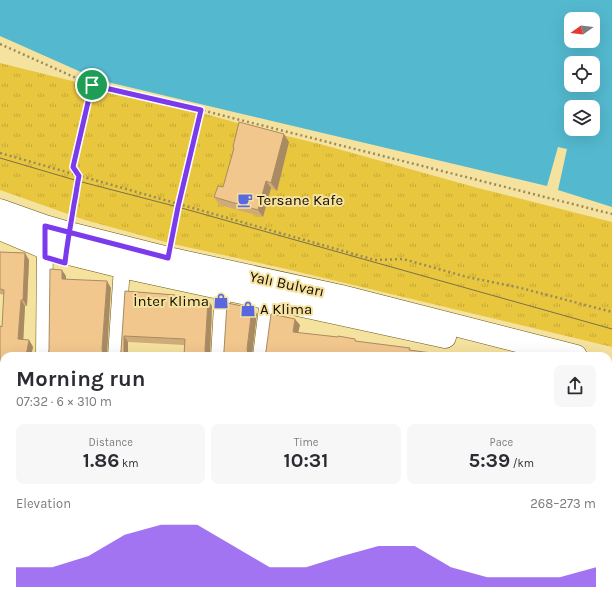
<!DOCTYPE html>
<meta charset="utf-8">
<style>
:root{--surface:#fff;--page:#f7f7f7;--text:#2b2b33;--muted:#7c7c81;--accent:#7c3aed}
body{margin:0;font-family:Karla,sans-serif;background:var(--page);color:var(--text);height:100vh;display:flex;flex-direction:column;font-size:15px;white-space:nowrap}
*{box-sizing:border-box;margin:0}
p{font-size:13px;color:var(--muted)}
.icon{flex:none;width:22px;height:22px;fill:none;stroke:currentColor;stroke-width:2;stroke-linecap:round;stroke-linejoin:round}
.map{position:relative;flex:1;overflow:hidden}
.panel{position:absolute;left:0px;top:352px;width:612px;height:256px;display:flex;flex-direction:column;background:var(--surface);border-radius:12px 12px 0 0;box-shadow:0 4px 16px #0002}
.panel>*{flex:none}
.needle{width:26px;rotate:256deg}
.fabs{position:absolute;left:564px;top:12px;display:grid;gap:8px}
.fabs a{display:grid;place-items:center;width:36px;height:36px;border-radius:8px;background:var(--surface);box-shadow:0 4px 16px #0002;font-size:20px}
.pin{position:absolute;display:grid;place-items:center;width:34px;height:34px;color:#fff;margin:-17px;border:2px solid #fff;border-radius:50%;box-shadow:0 1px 4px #0007}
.round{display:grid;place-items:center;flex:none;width:42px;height:42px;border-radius:8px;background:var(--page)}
.overview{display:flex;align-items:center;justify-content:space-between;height:68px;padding:0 16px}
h1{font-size:22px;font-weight:700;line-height:30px}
.metrics{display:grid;grid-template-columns:repeat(3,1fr);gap:6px;height:68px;padding:4px 16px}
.metrics div{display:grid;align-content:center;border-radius:8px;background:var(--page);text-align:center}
.metrics b{font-size:20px;font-weight:700}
.metrics small{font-size:11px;font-weight:400}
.metrics p{font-size:11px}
.chart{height:112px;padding:8px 16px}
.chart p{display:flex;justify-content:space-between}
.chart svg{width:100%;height:72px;margin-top:4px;fill:var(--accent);opacity:.7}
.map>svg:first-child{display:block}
.park{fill:url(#park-tufts)}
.water{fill:#54b9cf;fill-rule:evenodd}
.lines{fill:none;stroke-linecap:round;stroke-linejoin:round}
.minor-casing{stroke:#6c5a14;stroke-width:17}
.primary-casing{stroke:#6c5a14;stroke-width:23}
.path{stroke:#9a8b5e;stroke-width:2.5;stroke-dasharray:2 3;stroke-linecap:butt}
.minor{stroke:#fff;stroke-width:16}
.primary{stroke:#fff;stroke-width:22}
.tram{stroke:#7d704a;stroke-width:1}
.wall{fill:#d0ab7a}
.shaded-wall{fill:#a98b63}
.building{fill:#f2c78e;stroke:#a98b63}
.route-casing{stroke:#fff;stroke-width:8}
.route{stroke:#7c3aed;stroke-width:5}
.labels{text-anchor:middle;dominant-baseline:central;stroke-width:4;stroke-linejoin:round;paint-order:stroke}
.poi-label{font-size:15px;fill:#140d00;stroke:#f6e29f;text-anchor:start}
.street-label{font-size:15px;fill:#140d00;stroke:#f6e29f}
</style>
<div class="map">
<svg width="612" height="608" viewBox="0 0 612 608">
<defs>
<pattern id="park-tufts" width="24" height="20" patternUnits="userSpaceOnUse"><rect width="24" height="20" fill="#e8c63e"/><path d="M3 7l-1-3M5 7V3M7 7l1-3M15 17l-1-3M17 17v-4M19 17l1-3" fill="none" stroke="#c6a935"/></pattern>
</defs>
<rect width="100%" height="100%" fill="#f6e29f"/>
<polygon class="park" points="0,63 209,115 266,131 320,144 478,188 612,222 612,347 282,268 173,244 85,220 0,190"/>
<path class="water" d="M 0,0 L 612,0 L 612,207 L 558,190 L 567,149 L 558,147 L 547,186 L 99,80 L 0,36 ZM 571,19 L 593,19 L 593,41 L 571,41 ZM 571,63 L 593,63 L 593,85 L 571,85 ZM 571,107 L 593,107 L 593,129 L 571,129 Z"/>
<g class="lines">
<g class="minor-casing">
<g id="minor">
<polyline points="44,356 45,238"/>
<polyline points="116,356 122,267"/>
<polyline points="219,356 223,289"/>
<polyline points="261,356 268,299"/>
<polyline points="0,397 4,399"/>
<polyline points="608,476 612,477"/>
<polyline points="0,491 4,491"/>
<polyline points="46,604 46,608"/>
<polyline points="139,604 139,608"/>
<polyline points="412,604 487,608"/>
<polyline points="243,608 243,604"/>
<polyline points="333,608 333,604"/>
<polyline points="527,608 527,604"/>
</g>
</g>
<g class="primary-casing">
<g id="primary">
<polyline points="0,210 45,226 69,233 168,258 341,296 576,356"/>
<polyline points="0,229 45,248 122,267 445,337"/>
<polyline points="608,376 612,377"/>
</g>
</g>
<g class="path">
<polyline points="0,44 92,85 201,110 612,214"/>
<polyline points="0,153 375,260 403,259 467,277 521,288 612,312"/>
<polyline points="72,216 79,176 73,167 92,85"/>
<polyline points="171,242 201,110"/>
</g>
<use href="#minor" class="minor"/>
<use href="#primary" class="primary"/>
<polyline class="tram" points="0,158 78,181 178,207 612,329"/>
</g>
<g class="wall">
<polygon points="289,142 277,191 271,188 263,217 220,205 214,197 223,187 234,149 233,147"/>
<polygon points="0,252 25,253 29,260 27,306 25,306 23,340 29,340 33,347 31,356 4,356 4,385 0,385 0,326 2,327 4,295 0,294"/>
<polygon points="125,291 175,295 177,298 208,300 212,306 210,356 185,345 128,342 128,356 119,356 121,351"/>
<polygon points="608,387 612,388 612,467 608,467"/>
<polygon points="0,405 2,408 4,415 0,414"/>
<polygon points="4,440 4,482 0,482 0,452"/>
<polygon points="4,494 4,551 0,550 0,495"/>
</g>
<g class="shaded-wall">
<polygon points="284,134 289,142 277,191 271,183"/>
<polygon points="266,181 271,188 263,217 258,210"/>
<polygon points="25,253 29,260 27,306 23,300"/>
<polygon points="62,270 66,276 66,285 62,279"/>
<polygon points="107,281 111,288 107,356 105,356 103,354 102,349"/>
<polygon points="21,300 25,306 23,346 18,339"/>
<polygon points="208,300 212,306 210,356 208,356 205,350"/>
<polygon points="252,308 257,314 252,356 250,356 248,354 247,349"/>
<polygon points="295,319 300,325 297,338 293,332"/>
<polygon points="124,336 128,342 128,356 124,356"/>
<polygon points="29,340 33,347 31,356 26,356"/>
<polygon points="0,405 2,408 4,415 0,409"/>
<rect x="29" y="604" width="4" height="4"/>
<polygon points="126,604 130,604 130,608 128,608 126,606"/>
<polygon points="230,604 234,604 234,608 232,608 230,606"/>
<polygon points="320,604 324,604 324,608 322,608 320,606"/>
<polygon points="514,604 518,604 518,608 516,608"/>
</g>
<g class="building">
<polygon points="239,122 284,134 271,183 266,181 258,210 214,197 218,186 223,187 234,148 233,147"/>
<polygon points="0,252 25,253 23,300 21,300 18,339 29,340 26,356 4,356 4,380 0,379 0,326 2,327 4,290 0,289"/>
<polygon points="50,269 62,270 62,279 107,281 102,349 103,354 105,356 46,356 48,355 49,350"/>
<polygon points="125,291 175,295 174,298 208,300 205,350 206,354 208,356 184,356 185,339 124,336 124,356 119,356 121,351"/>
<polygon points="227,303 252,308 247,349 248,354 250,356 222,356 223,355 224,351"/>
<polygon points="271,314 295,319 293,332 338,337 338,336 355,339 355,341 410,348 409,350 447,355 447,356 264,356 266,351"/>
<polygon points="608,387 612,388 612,463 608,461"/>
<polygon points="3,402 4,402 4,420"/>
<polygon points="0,440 4,440 4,477 0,476"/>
<polygon points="612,479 612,608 530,608 531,607 532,604 608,604 608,480 611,480"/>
<polygon points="4,494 4,545 0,545 0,495"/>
<polygon points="0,563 4,564 4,604 29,604 29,608 0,607"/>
<polygon points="52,604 126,604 126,606 128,608 52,608"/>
<polygon points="143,604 230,604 230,606 232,608 141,608 143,606"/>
<polygon points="248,604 320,604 320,606 322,608 246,608 247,607"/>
<polygon points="337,604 401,604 402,606 407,607 419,608 335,608 337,606"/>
<polygon points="492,604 514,604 514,606 516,608 490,608"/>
</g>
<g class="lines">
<g class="route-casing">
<path id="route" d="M 92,85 L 73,167 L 79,176 C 77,185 76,195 74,204 C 71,224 67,243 65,263 L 45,257 L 45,226 L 168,258 L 178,207 L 201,110 L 92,85"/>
</g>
<use href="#route" class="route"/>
</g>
<defs>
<g id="cafe-bare" transform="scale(1.2)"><path d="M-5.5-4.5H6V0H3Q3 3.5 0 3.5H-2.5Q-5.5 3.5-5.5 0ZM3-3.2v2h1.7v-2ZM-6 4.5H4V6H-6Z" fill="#5a68df" stroke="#f6e29f" stroke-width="2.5" paint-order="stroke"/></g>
<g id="shop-bare" transform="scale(1.2)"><path d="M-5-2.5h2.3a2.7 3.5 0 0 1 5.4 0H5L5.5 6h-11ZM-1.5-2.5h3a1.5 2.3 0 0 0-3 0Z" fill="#5a68df" stroke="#f6e29f" stroke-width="2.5" paint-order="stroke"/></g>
</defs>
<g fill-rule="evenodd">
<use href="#cafe-bare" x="245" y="200"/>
<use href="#shop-bare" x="221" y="301"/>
<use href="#shop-bare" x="248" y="309"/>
</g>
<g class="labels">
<g class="poi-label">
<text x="257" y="200">Tersane Kafe</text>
<text x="209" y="301" text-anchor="end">İnter Klima</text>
<text x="260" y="309">A Klima</text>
</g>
<g class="street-label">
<text transform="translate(287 284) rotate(12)">Yalı Bulvarı</text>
</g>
</g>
</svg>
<div class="fabs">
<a><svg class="needle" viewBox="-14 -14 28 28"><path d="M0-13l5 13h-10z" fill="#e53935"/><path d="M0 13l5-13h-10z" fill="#7c7c81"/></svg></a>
<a><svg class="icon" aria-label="locate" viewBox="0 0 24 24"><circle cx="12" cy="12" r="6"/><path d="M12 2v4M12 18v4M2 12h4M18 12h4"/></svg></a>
<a><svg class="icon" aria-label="layers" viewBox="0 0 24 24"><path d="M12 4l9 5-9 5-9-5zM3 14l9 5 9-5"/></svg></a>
</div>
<div class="pin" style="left:92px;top:85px;background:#1e9e55"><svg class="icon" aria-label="arrive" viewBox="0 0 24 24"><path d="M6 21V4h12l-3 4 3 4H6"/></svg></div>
<section class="panel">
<div class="overview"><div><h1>Morning run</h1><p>07:32 · 6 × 310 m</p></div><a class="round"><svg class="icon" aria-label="share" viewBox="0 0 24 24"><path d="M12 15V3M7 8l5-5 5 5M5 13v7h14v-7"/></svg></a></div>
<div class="metrics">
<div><p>Distance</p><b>1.86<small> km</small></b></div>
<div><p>Time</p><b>10:31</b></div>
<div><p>Pace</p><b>5:39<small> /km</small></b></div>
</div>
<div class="chart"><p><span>Elevation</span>268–273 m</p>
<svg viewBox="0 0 160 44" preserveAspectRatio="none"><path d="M0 44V32L10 32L20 25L30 12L40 6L50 6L60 19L70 32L80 32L90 25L100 19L110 19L120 32L130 38L140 38L150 38L160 32V44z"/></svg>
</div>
</section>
</div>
